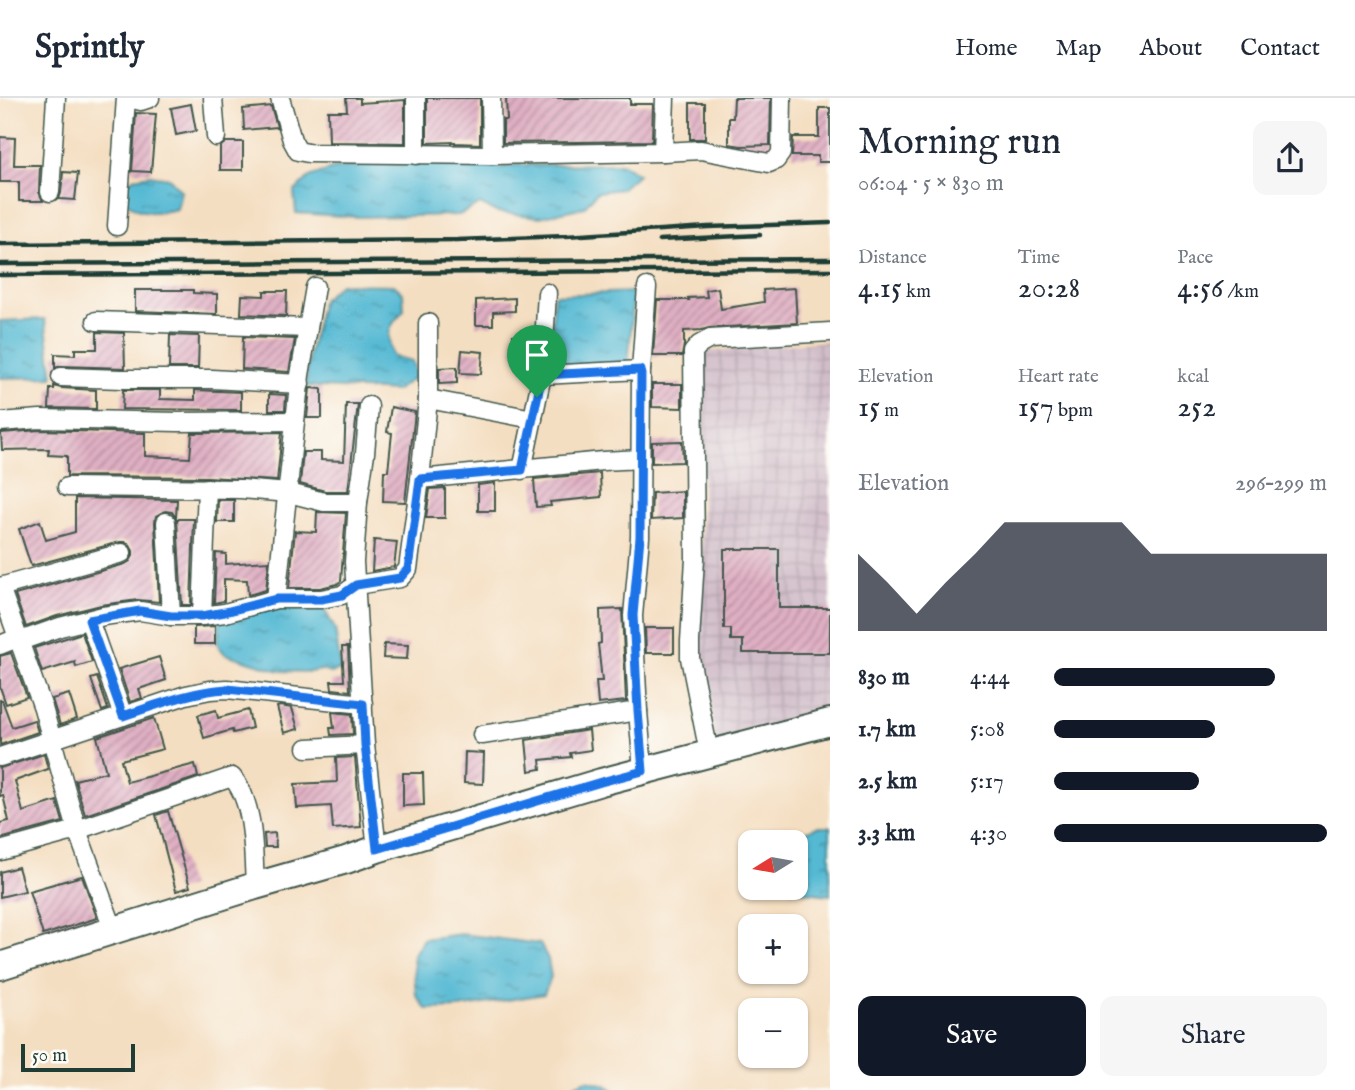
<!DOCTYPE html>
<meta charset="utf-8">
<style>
:root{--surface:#fff;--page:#f6f6f7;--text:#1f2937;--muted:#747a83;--line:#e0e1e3;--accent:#111827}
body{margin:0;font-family:"IM FELL English",serif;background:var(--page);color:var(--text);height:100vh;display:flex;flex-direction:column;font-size:26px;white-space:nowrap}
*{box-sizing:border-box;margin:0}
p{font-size:23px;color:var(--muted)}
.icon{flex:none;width:38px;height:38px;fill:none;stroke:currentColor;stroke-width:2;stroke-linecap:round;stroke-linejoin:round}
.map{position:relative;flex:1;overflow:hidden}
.drawer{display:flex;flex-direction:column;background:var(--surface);width:525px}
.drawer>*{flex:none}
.needle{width:46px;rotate:259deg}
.controls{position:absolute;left:738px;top:732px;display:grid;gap:14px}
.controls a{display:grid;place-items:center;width:70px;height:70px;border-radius:14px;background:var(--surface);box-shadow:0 2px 5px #0004;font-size:35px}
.scale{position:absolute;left:21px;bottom:18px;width:114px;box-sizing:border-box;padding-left:7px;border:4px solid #1f3d34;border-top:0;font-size:19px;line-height:24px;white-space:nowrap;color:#1f3d34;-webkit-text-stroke:5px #fdfcf7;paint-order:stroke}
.pin{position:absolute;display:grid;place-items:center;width:60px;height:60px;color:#fff;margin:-72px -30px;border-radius:50% 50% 50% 0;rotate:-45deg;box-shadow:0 0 7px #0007}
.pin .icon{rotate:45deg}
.round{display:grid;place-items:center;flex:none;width:74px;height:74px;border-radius:14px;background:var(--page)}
.summary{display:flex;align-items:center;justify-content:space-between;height:119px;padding:0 28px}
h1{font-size:38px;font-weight:600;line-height:52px}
.figures{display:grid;grid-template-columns:repeat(3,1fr);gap:10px;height:119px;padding:7px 28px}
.figures div{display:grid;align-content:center}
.figures b{font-size:30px;font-weight:600}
.figures small{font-size:19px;font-weight:400}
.figures p{font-size:19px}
.chart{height:196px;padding:14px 28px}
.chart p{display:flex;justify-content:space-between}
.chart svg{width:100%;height:126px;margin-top:7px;fill:var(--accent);opacity:.7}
.button{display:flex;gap:14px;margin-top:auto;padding:14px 28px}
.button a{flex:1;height:80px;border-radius:14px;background:var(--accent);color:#fff;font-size:28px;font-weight:600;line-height:80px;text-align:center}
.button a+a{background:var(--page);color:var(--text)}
ul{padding:0 28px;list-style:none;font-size:23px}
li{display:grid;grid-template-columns:112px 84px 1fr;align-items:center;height:52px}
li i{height:18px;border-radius:9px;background:var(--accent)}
header{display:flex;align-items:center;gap:42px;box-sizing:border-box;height:98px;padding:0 35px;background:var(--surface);border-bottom:2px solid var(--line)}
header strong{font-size:33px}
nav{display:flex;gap:38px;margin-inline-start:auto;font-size:24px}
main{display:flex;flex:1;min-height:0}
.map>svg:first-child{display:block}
.industrial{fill:url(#industrial-grid)}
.water{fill:url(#water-ripples);stroke:#3a7b84;stroke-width:2}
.building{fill:url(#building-hatch)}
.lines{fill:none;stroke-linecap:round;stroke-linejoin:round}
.street-casing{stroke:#3f5549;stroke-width:21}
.primary-casing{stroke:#3f5549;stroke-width:30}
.street{stroke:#fff;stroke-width:18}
.primary{stroke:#fff;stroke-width:26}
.rail{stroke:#1f3d34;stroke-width:4.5}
.route-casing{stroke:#fff;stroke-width:14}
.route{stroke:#1a73e8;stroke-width:9}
</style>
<header>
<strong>Sprintly</strong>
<nav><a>Home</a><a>Map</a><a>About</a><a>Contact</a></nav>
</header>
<main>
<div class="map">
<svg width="830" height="992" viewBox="0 0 830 992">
<defs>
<pattern id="industrial-grid" width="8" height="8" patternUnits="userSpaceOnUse" patternTransform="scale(1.75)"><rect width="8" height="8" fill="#d1bdc9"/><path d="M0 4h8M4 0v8" fill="none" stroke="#b3a3ad"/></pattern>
<pattern id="water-ripples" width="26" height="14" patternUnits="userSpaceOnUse" patternTransform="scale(1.75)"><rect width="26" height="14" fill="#54b9d3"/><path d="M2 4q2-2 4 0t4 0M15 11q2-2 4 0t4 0" fill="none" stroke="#4598ac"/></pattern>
<pattern id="building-hatch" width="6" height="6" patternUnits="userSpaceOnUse" patternTransform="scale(1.75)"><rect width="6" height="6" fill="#e0afc3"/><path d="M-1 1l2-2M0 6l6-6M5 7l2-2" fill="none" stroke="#b5909f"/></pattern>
</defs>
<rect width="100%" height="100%" fill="#fdfcf7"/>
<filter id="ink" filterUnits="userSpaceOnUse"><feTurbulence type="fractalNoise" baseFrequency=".0143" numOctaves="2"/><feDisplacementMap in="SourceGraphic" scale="14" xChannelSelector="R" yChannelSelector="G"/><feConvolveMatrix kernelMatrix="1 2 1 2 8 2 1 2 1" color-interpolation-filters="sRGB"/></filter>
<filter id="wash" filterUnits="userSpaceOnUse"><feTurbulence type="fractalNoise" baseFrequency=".00686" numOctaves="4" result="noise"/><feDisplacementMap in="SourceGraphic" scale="28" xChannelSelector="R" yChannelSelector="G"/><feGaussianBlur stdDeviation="1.57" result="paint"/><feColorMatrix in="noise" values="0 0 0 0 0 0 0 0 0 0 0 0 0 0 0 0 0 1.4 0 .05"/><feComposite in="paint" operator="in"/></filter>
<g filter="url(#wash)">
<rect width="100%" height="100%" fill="#f4dec1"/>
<polygon class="industrial" points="830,243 830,617 715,646 707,568 694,563 701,472 704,254"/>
<g class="water">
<polygon points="484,60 500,70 516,67 623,66 638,76 621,91 597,94 584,109 540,119 496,114 480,106 459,117 357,119 296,115 294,94 309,79 332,71 412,61"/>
<path d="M 150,77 L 169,80 L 181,93 L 177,111 C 159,115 139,118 126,103 L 126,87 L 133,80 Z"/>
<path d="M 340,186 L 394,187 L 403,195 L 404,212 C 388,229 386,234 392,258 L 412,263 L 416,278 L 396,293 L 306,288 L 309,257 L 322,202 Z"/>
<polygon points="634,194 628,268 550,270 554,197"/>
<polygon points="45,221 53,279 0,280 0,223"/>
<polygon points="319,502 335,531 341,572 331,575 321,572 310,574 280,573 225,556 217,546 220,522 256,513"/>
<polygon points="817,729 830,729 830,797 791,792 790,789 796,789 796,744 787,744 787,741"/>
<polygon points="461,836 540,846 548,861 551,879 544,896 459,910 426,911 416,897 413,858 423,841"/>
<polygon points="587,982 606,987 613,992 560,992"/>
</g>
<g id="blocks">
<g class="building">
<polygon points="346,0 360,0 360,5 405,2 405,45 329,44 328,13 347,13"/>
<polygon points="427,0 480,0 480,46 455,45 455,44 427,45"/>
<polygon points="506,0 630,0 630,6 653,6 652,43 503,45 503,22 507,22"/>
<polygon points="734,0 771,0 770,47 741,48 729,46 729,20 733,20"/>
<rect x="690" y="5" width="15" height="36"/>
<polygon points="191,6 196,33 176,37 171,10"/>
<polygon points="271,8 277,29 244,32 243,11"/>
<polygon points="819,10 830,10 830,64 818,64 818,58 792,58 793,39 819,39"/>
<polygon points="136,15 156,16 151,74 132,73"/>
<polygon points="0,39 15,40 14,67 40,67 39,94 43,103 19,103 19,84 0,84"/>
<polygon points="226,44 243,44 243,72 220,72 220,49"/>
<polygon points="63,74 78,75 75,102 59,101 61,95"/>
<polygon points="718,190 721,211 764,204 763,192 795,190 797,225 709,230 702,232 684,233 684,247 682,258 653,258 657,202 689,202 688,200 707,199 706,192"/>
<polygon points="135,192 193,192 193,195 217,196 217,216 135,213"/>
<polygon points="264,193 287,193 286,218 241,216 242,197 264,198"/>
<polygon points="515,200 515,213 493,214 493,227 476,227 476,202"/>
<polygon points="97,234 124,235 125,270 61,268 55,270 55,256 75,257 75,251 97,251"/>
<polygon points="170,237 199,238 198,270 169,270"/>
<polygon points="513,237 533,237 532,256 514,256"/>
<polygon points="243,239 295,241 289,274 242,271"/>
<polygon points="462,252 483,254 481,276 460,275"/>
<polygon points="457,269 457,285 439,286 439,270"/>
<polygon points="652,286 682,286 682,310 652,309"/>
<polygon points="54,288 61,290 96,292 96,311 49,310 50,291 54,291"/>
<polygon points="310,290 322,291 322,320 307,320"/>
<polygon points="123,292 160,292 160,301 195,302 195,292 241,294 241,312 122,311"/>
<polygon points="269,296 286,297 285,312 269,312"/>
<polygon points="346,306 358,306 348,393 325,393 300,386 303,354 321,354 321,362 344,363"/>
<polygon points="391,309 415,314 405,404 383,403 384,373 388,373 392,335 387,334"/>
<polygon points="40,332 145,335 145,358 190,360 192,335 282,334 277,383 207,379 67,378 67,358 48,357 49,351 2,352 1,335"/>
<polygon points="682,343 683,364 652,365 652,344"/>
<polygon points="600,375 601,399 550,404 551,408 536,409 534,381"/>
<polygon points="495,385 495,413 478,413 478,387"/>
<polygon points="445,390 445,420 426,420 430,391"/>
<polygon points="683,393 683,420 651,422 652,395"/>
<polygon points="75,400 177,402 176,420 172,414 165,413 156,418 155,424 159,504 138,502 101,507 57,518 26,529 15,497 125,466 130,463 133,458 133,453 130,447 125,444 120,444 31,468 19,431 40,423 46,442 75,434"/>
<polygon points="218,402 234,402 234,424 217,424"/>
<polygon points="317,414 346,415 341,483 337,486 320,490 289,490 295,433 316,434"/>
<polygon points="177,421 194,421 191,507 182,507"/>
<polygon points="374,442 397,444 394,469 372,473"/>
<polygon points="724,451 779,451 779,510 830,510 830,555 743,555 743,542 731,542 731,531 724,531"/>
<polygon points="216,455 226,456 226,466 269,463 266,492 248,497 247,482 224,481 224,503 214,505"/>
<polygon points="622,511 626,603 598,606 596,583 602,583 598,546 601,545 600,512"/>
<polygon points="215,528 215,546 194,546 194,529"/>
<polygon points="645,530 674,530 674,555 646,555"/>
<polygon points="82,535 92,564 76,569 75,564 42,574 34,550"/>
<polygon points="384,546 408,547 407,561 383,560"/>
<polygon points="342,549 348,549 350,593 332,591 331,583 344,583"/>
<polygon points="11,555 27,599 6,606 0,589 0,558"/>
<polygon points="159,559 166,582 139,591 142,600 130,604 119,571"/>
<polygon points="97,579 108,611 102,613 91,581"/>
<polygon points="69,596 77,621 60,627 52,601"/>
<polygon points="0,602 2,602 12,629 34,622 38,634 0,647"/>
<polygon points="280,608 292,610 298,631 284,635 277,609"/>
<polygon points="216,612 218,620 248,612 252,630 233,635 232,632 204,640 198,617"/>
<polygon points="332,614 352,616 353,636 331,637 330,630 334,630"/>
<polygon points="154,620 163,651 121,662 127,684 195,666 198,679 85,717 75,682 106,674 97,639"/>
<polygon points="589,632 591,652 570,655 571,659 540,662 541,671 529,673 526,642"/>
<polygon points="465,654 484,655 483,686 464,685"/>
<polygon points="44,656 48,671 15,683 23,714 57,703 63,724 0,741 0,725 9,723 3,697 0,698 0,670"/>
<polygon points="355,659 361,729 333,731 331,708 297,710 295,686 337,684 336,660"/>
<polygon points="403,675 423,675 424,707 403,708"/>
<polygon points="168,713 190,789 176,793 156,717"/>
<polygon points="275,735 276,749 265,749 264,736"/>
<polygon points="18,769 25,793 0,799 0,774"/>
<polygon points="82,778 97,820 43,837 29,793"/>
</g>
</g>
</g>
<g filter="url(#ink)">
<use href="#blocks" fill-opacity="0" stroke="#3f5549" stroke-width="2"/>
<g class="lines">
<g class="street-casing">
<g id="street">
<polyline points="129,0 141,3 150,0"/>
<polyline points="213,0 216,39"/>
<polyline points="280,0 292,42 298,53 308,55 492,57"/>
<polyline points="416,0 416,57"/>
<polyline points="491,0 492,57 663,54 701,52 769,65 776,62 781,55 782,0"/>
<polyline points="663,54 665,0"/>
<polyline points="50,94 56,0"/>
<polyline points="117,128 126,0"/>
<polyline points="96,223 308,230"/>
<polyline points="542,277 641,272"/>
<polyline points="61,279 122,281 212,281 300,286"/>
<polyline points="428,301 533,321"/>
<polyline points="369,308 365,355 358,404 354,464 365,647 377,751"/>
<polyline points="0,324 40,321 178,324 295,323"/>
<polyline points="522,372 542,277 547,195"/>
<polyline points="420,381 603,363 641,361"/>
<polyline points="67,389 241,391 289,395 324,404 358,404"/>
<polyline points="166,424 171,518"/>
<polyline points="0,489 43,610 77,732 114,833"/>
<polyline points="0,489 122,455"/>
<polyline points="276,501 300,277 315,189"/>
<polyline points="202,518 207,390"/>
<polyline points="89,522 123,618"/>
<polyline points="0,547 15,541 20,543 60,529 103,518 140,513 171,518 202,518 225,515 276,501 321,501 342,497 356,487 400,480 408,471 420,381 428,301 428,225"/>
<polyline points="482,637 638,613"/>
<polyline points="307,650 365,647"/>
<polyline points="709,655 690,560 690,543 695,461 693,254 699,247 710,241 830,234"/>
<polyline points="0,659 186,597 210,592 227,591 363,606"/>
<polyline points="643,673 638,613 633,518 640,439 641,272 647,189"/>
<path d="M 0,753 L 77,732 L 232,679 C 255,705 253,755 255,788"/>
</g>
</g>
<g class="primary-casing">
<polyline id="primary" points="0,868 255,788 346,762 377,751 601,684 830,624"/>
</g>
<use href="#street" class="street"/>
<use href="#primary" class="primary"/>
<g class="rail">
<polyline points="659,142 760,137"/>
<polyline points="0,146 457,142 566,138 708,129 830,125"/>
<polyline points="0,166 830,161"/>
<polyline points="0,177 830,172"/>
</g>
</g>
</g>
<g class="lines" filter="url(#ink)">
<g class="route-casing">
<path id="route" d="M 641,272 L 640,439 L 633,517 L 638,613 L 643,673 L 601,684 L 377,751 L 365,647 L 363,606 L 227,591 C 191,593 157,607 123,618 L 89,522 L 140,513 L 171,518 L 202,518 L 225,514 L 276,501 L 321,501 L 342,497 L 356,487 L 400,480 L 408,471 L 420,381 L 522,372 L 542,277 Z"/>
</g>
<use href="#route" class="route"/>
</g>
</svg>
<div class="controls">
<a><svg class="needle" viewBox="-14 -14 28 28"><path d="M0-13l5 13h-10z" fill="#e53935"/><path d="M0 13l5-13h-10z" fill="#747a83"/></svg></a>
<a>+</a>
<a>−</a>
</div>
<div class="scale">50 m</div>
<div class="pin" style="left:537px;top:299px;background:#1e9e55"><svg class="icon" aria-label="arrive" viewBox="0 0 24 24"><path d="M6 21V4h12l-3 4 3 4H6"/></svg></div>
</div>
<section class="drawer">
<div class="summary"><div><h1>Morning run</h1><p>06:04 · 5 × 830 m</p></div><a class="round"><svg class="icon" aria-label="share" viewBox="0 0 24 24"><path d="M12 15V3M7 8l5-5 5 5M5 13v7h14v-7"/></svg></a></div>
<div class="figures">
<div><p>Distance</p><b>4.15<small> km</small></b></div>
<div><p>Time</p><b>20:28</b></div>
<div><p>Pace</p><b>4:56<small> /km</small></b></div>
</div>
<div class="figures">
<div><p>Elevation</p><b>15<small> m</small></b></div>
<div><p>Heart rate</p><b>157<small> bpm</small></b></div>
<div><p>kcal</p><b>252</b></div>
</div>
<div class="chart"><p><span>Elevation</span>296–299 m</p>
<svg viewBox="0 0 160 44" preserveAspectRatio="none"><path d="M0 44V17L10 27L20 38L30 27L40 17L50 6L60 6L70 6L80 6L90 6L100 17L110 17L120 17L130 17L140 17L150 17L160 17V44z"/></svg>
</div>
<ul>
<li><b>830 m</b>4:44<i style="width:81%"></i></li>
<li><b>1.7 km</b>5:08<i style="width:59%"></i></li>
<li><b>2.5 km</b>5:17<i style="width:53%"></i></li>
<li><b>3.3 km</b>4:30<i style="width:100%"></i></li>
</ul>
<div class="button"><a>Save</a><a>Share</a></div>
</section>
</main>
